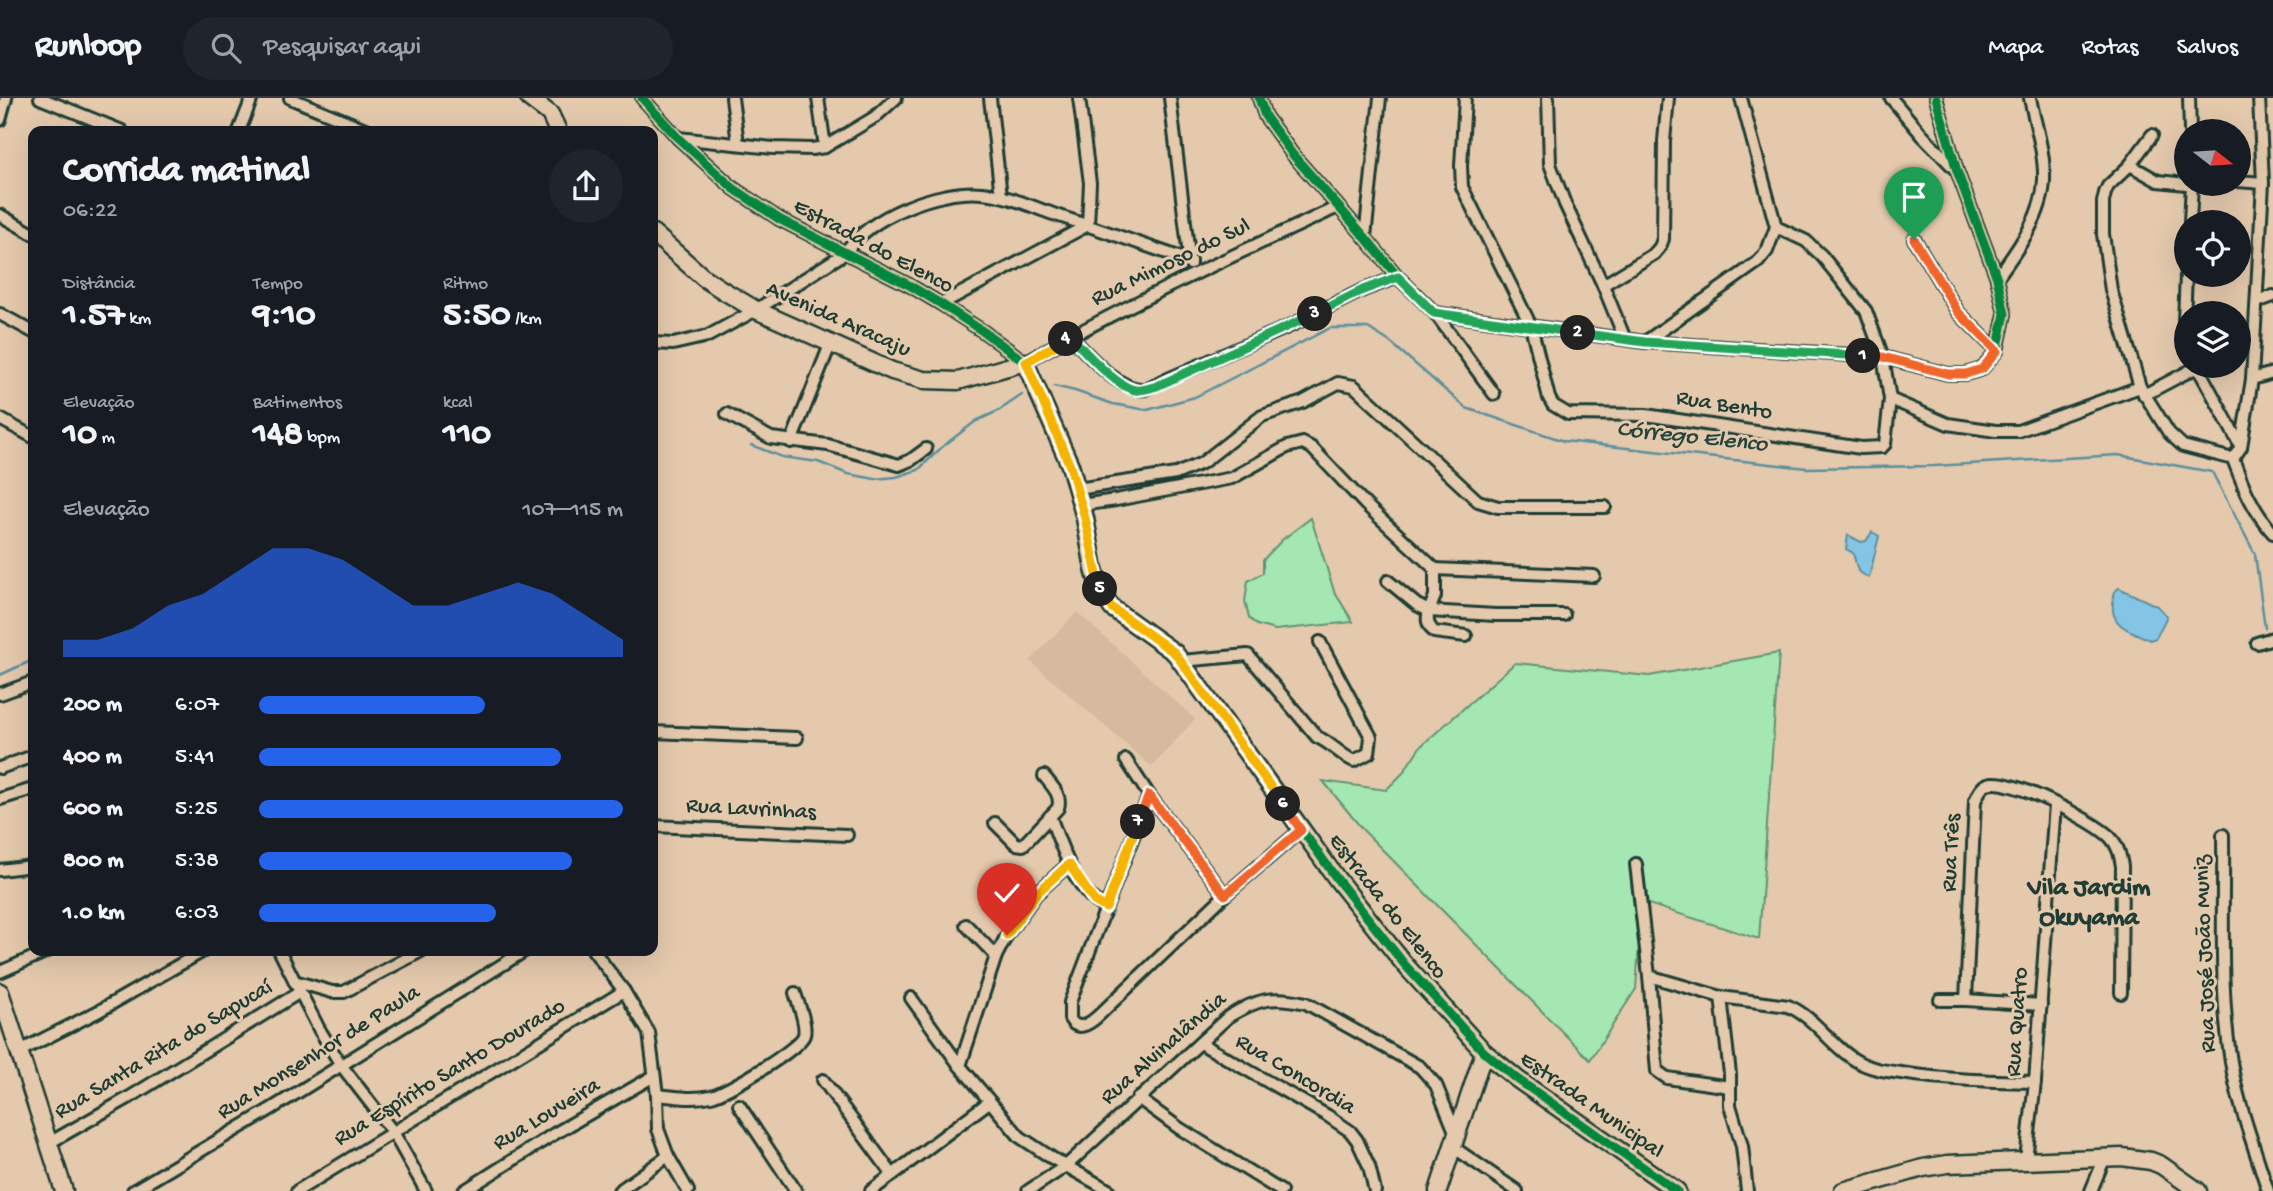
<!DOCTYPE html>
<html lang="pt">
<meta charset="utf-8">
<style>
:root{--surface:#171b24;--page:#20242c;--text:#f1f3f6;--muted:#9ea1a6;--line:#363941;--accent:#2563eb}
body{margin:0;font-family:"Gochi Hand",sans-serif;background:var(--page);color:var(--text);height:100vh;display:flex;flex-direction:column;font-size:26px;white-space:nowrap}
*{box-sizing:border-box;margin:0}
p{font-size:23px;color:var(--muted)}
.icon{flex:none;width:38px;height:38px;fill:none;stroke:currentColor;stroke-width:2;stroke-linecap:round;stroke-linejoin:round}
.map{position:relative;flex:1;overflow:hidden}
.details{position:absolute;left:28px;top:28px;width:630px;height:830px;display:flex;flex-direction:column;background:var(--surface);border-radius:14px;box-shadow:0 7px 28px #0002}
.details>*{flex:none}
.needle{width:46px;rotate:107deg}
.tools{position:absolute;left:2174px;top:21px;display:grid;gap:14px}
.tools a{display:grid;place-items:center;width:77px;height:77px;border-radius:50%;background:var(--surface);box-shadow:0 7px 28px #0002;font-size:35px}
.pin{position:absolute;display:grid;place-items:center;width:60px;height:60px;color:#fff;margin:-72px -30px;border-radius:50% 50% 50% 0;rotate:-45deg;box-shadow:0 0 7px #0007}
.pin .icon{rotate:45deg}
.km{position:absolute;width:35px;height:35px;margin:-18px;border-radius:50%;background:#222;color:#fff;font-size:19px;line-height:35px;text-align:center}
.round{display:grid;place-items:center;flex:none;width:74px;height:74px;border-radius:37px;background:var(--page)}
.head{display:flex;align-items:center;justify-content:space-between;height:119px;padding:0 35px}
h1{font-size:38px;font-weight:700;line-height:52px}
.stats{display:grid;grid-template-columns:repeat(3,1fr);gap:10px;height:119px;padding:7px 35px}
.stats div{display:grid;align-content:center}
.stats b{font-size:35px;font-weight:700}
.stats small{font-size:19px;font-weight:400}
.stats p{font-size:19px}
.chart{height:196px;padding:14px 35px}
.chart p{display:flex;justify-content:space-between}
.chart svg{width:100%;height:126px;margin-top:7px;fill:var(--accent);opacity:.7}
ul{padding:0 35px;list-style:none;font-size:23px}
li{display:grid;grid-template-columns:112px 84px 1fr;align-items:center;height:52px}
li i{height:18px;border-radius:9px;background:var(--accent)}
header{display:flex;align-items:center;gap:42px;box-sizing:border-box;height:98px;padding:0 35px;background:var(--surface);border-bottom:2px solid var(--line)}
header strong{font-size:33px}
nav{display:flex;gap:38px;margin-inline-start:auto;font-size:24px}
.search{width:490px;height:63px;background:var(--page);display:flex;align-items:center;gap:18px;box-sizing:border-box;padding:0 24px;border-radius:38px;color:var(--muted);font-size:26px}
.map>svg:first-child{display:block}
.built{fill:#d5baa0}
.green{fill:#a4e7b2;stroke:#629273;stroke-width:2}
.water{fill:#84c5e5;stroke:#5c8f9e;stroke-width:2}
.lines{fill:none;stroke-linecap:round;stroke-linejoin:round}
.stream{stroke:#5c8f9e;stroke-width:2.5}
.street-casing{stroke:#1f3d34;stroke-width:16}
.secondary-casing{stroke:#1f3d34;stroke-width:21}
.street{stroke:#e4c9ac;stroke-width:10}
.secondary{stroke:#e4c9ac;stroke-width:16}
.cycleway-casing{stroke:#e4c9ac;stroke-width:13}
.cycleway{stroke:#00873e;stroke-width:9}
.split-1-casing{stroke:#fff;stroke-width:14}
.split-2-casing{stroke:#fff;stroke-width:14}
.split-3-casing{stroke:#fff;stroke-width:14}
.split-4-casing{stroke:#fff;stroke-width:14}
.split-5-casing{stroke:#fff;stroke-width:14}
.split-6-casing{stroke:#fff;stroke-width:14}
.split-7-casing{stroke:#fff;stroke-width:14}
.split-8-casing{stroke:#fff;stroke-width:14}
.split-1{stroke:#f0652b;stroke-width:9}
.split-2{stroke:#22a559;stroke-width:9}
.split-3{stroke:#22a559;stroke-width:9}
.split-4{stroke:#22a559;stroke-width:9}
.split-5{stroke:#f5b400;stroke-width:9}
.split-6{stroke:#f5b400;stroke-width:9}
.split-7{stroke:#f0652b;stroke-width:9}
.split-8{stroke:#f5b400;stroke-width:9}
.labels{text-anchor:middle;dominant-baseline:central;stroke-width:6;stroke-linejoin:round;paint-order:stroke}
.street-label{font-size:23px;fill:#1f3d34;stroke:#e4c9ac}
.water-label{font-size:24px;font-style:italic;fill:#24443d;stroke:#e4c9ac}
.quarter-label{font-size:26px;font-weight:bold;fill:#1f3d34;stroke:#e4c9ac}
</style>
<header>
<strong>Runloop</strong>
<div class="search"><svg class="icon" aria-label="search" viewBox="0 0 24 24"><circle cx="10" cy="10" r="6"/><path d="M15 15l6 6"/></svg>Pesquisar aqui</div>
<nav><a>Mapa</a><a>Rotas</a><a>Salvos</a></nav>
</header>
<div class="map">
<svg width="2273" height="1093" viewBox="0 0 2273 1093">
<rect width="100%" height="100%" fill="#e4c9ac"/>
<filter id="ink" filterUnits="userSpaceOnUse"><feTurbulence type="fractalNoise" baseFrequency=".0143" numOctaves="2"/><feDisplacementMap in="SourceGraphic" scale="14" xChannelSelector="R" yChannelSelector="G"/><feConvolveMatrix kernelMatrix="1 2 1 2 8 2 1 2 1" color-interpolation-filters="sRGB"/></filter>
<g filter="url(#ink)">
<polygon class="built" points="1077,514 1195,621 1152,669 1030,563"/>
<g class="green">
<polygon points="1311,420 1334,493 1353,524 1275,532 1257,527 1249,520 1245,503 1248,483 1263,475 1263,462 1282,442"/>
<polygon points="1779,555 1759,841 1642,804 1636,891 1590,962 1363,732 1323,683 1386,692 1402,676 1420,649 1515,565 1649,578"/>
</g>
<g class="water">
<polygon points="1872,434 1879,438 1869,480 1858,473 1853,455 1846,451 1848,437 1861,444 1866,443"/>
<path d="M 2119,490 L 2157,508 L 2167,518 L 2156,540 L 2150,542 C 2124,530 2106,527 2115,493 Z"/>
</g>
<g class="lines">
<g class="stream">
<polyline points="1054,288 1075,293 1113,306 1147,312 1195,299 1330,230 1368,230 1390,244 1466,310 1564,343 1807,370 1934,368 2118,357 2212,374 2255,456 2265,530"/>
<polyline points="751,347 782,359 818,364 848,376 875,381 896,379 918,372 942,349 976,323 998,313 1022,297"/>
<polyline points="0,577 33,562"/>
</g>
<g class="street-casing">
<g id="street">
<polyline points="40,0 122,33"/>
<polyline points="290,0 370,33"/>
<path d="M 642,0 L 678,40 L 733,90 L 779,121 L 909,187 L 941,206 L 984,234 L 1025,264 C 1127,206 1232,158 1338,109"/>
<polyline points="732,0 738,45"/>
<polyline points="818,0 825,49"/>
<polyline points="990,0 1001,98"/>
<polyline points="1170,0 1190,166"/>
<polyline points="1259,0 1265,18 1293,57 1365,139 1398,179 1435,215 1645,244 1883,259 1948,276 1966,276 1982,271 1997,253 2005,216 1997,180 1957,73 1936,0"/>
<polyline points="1465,0 1461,68 1462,89 1531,228 1549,300 1553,307 1568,316 1646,317 1861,350 1882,349 1885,346 1890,301 1883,259 1866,213 1822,158 1806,143 1776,129"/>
<polyline points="1548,0 1550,66 1565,106 1603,187 1625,241"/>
<polyline points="1891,0 1923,38 1955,71"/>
<polyline points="2189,0 2190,33"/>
<polyline points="0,22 6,0"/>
<polyline points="239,33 252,0"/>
<path d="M 2152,37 L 2130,67 L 2108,88 L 2105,95 L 2103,104 L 2103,136 L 2111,192 L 2140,289 L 2169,335 L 2183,348 L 2233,361 C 2244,390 2252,411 2273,435"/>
<polyline points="678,40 773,50 812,51 825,49 875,19 896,0"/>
<polyline points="2130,67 2158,83 2186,86"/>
<polyline points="2238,83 2263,85"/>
<polyline points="0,117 33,136"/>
<polyline points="2190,124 2192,86"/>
<polyline points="1365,139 1380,0"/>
<polyline points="1914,141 1958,214 1997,253"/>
<path d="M 1997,180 C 2017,152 2043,118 2044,82 C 2045,55 2035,26 2030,0"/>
<polyline points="1603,187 1654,156 1660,149 1663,141 1664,43 1668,0"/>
<polyline points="2257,204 2273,198"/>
<polyline points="941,206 1088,127 1090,85 1079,0"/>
<polyline points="1435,215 1494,296"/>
<polyline points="0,216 33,234"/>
<path d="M 1070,238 C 1088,256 1119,294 1145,291 L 1290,228 L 1363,192 L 1398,179"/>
<polyline points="2186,241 2184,222 2186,177"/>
<polyline points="1645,244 1758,164 1767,153 1776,129 1741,0"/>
<path d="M 653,245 L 673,246 L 708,238 L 756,212 L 845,155 C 870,118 938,91 982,95 C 1007,97 1030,108 1053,116 C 1099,131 1144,147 1190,163"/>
<polyline points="2197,268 2241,349"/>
<polyline points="2252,281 2273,275"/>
<polyline points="2144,297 2197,269"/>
<polyline points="1890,301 1948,326 1996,333 2018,333 2140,289"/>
<polyline points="727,316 771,340 828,347 899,367 911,362 926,351"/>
<polyline points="0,321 33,339"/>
<polyline points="791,344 830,247"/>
<polyline points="2233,361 2241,349 2252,281 2263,85 2259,0"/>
<polyline points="1077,391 1176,376 1202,365 1262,318 1303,304 1338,285 1354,288 1478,403 1498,409 1605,409"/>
<polyline points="1081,407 1116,402 1232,380 1287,349 1303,345 1312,350 1366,407 1435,471 1435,498 1429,513 1495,517 1564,517"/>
<polyline points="1435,471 1594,478"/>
<path d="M 1388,483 L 1417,507 L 1429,513 C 1426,522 1428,527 1434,534 L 1466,538"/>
<polyline points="2257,545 2273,540"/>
<path d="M 1181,563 L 1248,557 L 1317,639 C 1330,644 1340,657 1354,663 L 1369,655 L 1371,639 L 1320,544"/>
<polyline points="0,596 33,584"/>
<polyline points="653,634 797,640"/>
<polyline points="1126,662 1149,697 1225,797"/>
<polyline points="0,670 33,658"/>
<path d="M 1149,697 L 1070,904 L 1070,921 C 1077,934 1089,926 1097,919 L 1225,797 L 1301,732"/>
<polyline points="0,701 33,691"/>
<path d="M 1050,718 C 1061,747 1076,796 1106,810"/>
<path d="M 995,725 L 1016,746 L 1023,747 L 1027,743 L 1058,710 C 1062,697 1052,688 1044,678"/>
<polyline points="653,728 847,737"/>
<path d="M 2223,737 C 2224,812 2219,890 2231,964 C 2238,1007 2255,1051 2268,1093"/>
<polyline points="1636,766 1649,878 1657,973 1667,980 1730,989"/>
<polyline points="0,772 33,768"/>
<polyline points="966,827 996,858"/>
<polyline points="279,852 319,931 341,967 393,1034 426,1093"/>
<polyline points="593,852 624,893 649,935 657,997 658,1031 668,1058 688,1093"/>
<polyline points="0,874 50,852"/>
<path d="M 1649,878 L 1721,899 L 1788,908 C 1815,919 1831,948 1855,962 C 1869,971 1886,973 1901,975 C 1946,982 1990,983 2035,984"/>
<polyline points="294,883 332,894 344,894 423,852"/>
<polyline points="1721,899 1730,976 1730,1007 1742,1048 1747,1093"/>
<polyline points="911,900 960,968 1020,1039 1052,1060 1110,1093"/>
<polyline points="1940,902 1966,902 2041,907"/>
<path d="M 1966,902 L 1975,703 C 1978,696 1981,688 1988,686 C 2009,678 2094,723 2110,739 C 2118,747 2120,757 2122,768 L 2121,895"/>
<polyline points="1200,945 1328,1018 1350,1033 1357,1042 1369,1068 1375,1093"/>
<polyline points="20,953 99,913 205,852"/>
<polyline points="960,968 996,858 1007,837 1036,796 1069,766"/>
<polyline points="823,982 892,1076"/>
<path d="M 657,997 C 675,999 693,1002 711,998 C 726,995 800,951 804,937 C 807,925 798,906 795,895"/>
<polyline points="1138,1000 1179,1030 1281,1093"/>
<polyline points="739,1007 796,1093"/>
<polyline points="49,1045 130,999 300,894"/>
<polyline points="1453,1049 1517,1093"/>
<polyline points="2026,1061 2035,984 2055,706"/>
<polyline points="133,1093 271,1011 526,852"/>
<polyline points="297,1093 624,893"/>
<polyline points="464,1093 554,1036 654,978"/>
<polyline points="619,1093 668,1058"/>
<polyline points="871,1093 989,1004"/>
<path d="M 1028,1093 L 1066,1068 L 1228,919 C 1257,901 1272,897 1306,905 L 1420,969 L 1436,987 L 1456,1036"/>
<polyline points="2091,1093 2105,1059"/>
</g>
</g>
<g class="secondary-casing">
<g id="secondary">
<polyline points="529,0 550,16 558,33"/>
<polyline points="653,135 704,180 724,193 756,212 892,273 924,282 958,283 1025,264 1070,367 1085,420 1094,471 1100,492 1112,510 1175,555 1337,781 1405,867 1484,954 1517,981 1677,1093"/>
<polyline points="0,894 64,1093"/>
<polyline points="1438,1093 1484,954"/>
<polyline points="1843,1093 1923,1070 1947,1066 2122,1059 2151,1063 2161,1067 2198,1093"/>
</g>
</g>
<use href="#street" class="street"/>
<use href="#secondary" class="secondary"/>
<g class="cycleway-casing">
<g id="cycleway">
<polyline points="642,0 678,40 733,90 779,121 909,187 941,206 984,234 1025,264 1070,367 1085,420 1094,471 1100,492 1112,510 1175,555 1337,781 1405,867 1484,954 1517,981 1677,1093"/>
<polyline points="1259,0 1265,18 1293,57 1365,139 1398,179 1435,215 1645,244 1883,259 1948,276 1966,276 1982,271 1997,253 2005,216 1997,180 1957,73 1936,0"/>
</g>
</g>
<use href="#cycleway" class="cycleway"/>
</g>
</g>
<g class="lines" filter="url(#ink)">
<g class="split-1-casing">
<polyline id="split-1" points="1863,258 1883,259 1948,276 1966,276 1982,271 1997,253 1958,214 1914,141"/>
</g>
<g class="split-2-casing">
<polyline id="split-2" points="1578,235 1645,244 1863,258"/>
</g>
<g class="split-3-casing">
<polyline id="split-3" points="1315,216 1363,192 1398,179 1434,215 1578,235"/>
</g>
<g class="split-4-casing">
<path id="split-4" d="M 1066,241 L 1070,238 C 1084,252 1116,289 1135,292 C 1142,293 1150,290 1157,288 L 1315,216"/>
</g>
<g class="split-5-casing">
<polyline id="split-5" points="1066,241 1026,264 1070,368 1085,420 1100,491"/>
</g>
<g class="split-6-casing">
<polyline id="split-6" points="1100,491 1112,510 1175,555 1283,706"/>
</g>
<g class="split-7-casing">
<polyline id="split-7" points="1138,724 1149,697 1225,797 1301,732 1283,706"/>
</g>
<g class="split-8-casing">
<polyline id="split-8" points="1007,837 1036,796 1069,766 1094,803 1106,810 1138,724"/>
</g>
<use href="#split-1" class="split-1"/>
<use href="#split-2" class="split-2"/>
<use href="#split-3" class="split-3"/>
<use href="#split-4" class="split-4"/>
<use href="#split-5" class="split-5"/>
<use href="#split-6" class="split-6"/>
<use href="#split-7" class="split-7"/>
<use href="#split-8" class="split-8"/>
</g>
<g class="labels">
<g class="street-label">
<text transform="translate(873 149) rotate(28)">Estrada do Elenco</text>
<text transform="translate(1171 165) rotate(-26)">Rua Mimoso do Sul</text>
<text transform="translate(838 222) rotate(24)">Avenida Aracaju</text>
<text transform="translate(1724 308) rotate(9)">Rua Bento</text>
<text transform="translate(751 712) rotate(3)">Rua Lavrinhas</text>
<text transform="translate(1952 755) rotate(-87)">Rua Três</text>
<text transform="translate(1387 809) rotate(52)">Estrada do Elenco</text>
<text transform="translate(2206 856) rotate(-92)">Rua José João Muniz</text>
<text transform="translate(2018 924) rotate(-86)">Rua Quatro</text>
<text transform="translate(1164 951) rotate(-41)">Rua Alvinalândia</text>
<text transform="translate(164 952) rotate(-31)">Rua Santa Rita do Sapucaí</text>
<text transform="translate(319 955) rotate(-32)">Rua Monsenhor de Paula</text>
<text transform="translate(450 975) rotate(-31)">Rua Espírito Santo Dourado</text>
<text transform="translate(1295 977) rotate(31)">Rua Concordia</text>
<text transform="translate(1591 1008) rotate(35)">Estrada Municipal</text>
<text transform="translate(547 1017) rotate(-31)">Rua Louveira</text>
</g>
<g class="water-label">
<text transform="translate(1692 340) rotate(6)">Córrego Elenco</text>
</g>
<g class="quarter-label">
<text x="2089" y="791">Vila Jardim<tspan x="2089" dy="30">Okuyama</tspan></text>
</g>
</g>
</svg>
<div class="tools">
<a><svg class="needle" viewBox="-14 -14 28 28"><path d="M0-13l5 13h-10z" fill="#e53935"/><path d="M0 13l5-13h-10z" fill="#9ea1a6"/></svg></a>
<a><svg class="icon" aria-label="locate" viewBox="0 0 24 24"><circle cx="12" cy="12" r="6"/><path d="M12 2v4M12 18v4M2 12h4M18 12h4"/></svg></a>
<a><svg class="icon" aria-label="layers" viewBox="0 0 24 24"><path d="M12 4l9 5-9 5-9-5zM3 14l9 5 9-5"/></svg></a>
</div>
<div class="pin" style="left:1914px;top:141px;background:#1e9e55"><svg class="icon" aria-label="arrive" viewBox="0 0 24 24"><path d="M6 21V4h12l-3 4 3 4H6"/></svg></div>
<div class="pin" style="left:1007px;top:837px;background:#d93025"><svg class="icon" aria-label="check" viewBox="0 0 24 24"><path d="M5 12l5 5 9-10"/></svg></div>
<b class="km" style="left:1863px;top:258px">1</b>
<b class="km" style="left:1578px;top:235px">2</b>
<b class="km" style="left:1315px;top:216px">3</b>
<b class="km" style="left:1066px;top:241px">4</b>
<b class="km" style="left:1100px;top:491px">5</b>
<b class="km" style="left:1283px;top:706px">6</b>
<b class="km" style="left:1138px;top:724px">7</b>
<section class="details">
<div class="head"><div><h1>Corrida matinal</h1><p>06:22</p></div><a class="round"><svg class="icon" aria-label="share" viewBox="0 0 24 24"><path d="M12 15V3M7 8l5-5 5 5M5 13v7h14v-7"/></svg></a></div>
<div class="stats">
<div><p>Distância</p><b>1.57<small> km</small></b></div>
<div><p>Tempo</p><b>9:10</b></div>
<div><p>Ritmo</p><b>5:50<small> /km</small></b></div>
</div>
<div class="stats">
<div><p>Elevação</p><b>10<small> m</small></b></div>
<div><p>Batimentos</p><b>148<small> bpm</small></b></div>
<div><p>kcal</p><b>110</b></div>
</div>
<div class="chart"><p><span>Elevação</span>107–115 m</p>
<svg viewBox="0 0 160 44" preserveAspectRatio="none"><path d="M0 44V38L10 38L20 34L30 26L40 22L50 14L60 6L70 6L80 10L90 18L100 26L110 26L120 22L130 18L140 22L150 30L160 38V44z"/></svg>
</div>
<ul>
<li><b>200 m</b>6:07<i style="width:62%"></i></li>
<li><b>400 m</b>5:41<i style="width:83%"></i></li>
<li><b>600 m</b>5:25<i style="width:100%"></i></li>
<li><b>800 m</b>5:38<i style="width:86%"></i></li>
<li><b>1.0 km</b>6:03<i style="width:65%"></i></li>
</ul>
</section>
</div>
